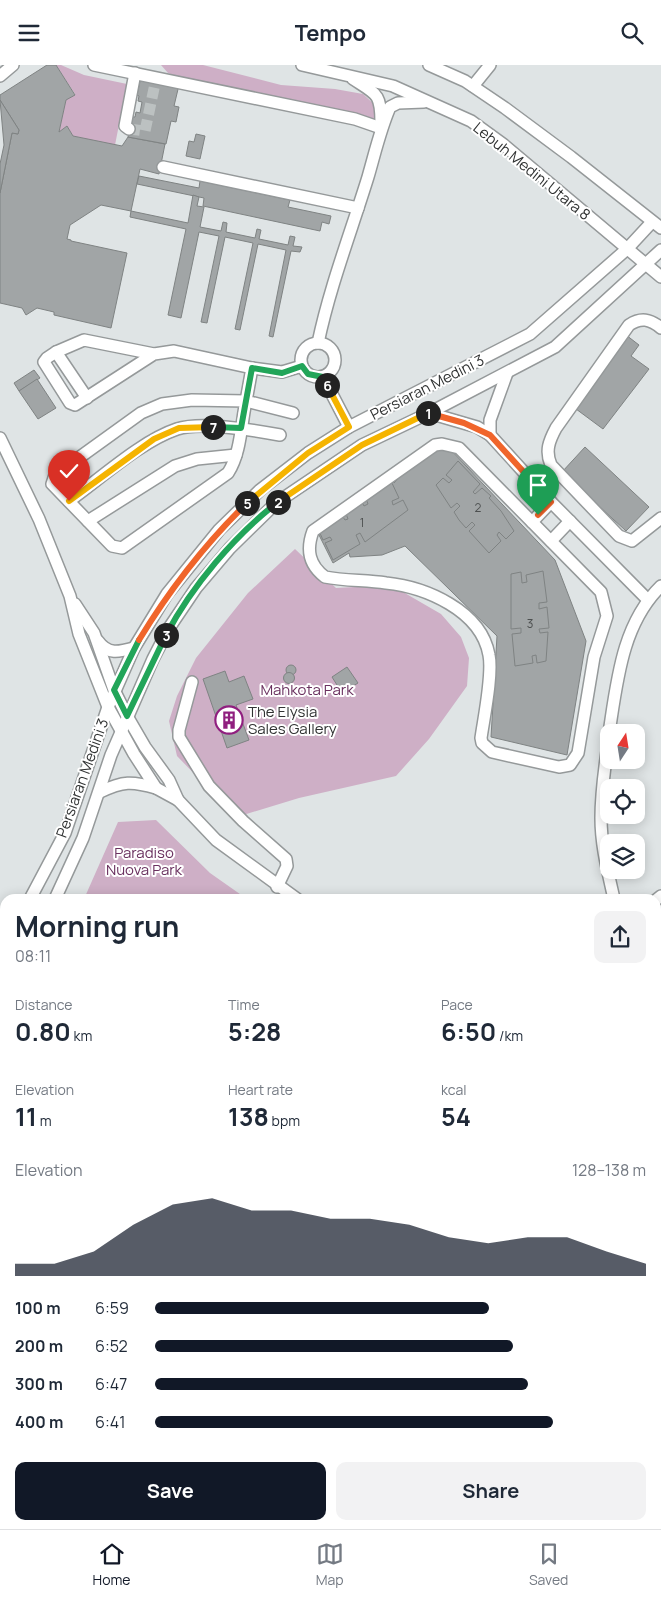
<!DOCTYPE html>
<meta charset="utf-8">
<style>
:root{--surface:#fff;--page:#f2f2f3;--text:#1f2937;--muted:#747a83;--line:#e0e1e3;--accent:#111827}
body{margin:0;font-family:Manrope,sans-serif;background:var(--page);color:var(--text);height:100vh;display:flex;flex-direction:column;font-size:19px;white-space:nowrap}
*{box-sizing:border-box;margin:0}
p{font-size:16px;color:var(--muted)}
.icon{flex:none;width:28px;height:28px;fill:none;stroke:currentColor;stroke-width:2;stroke-linecap:round;stroke-linejoin:round}
.map{position:relative;flex:1;overflow:hidden}
.sheet{position:absolute;left:0px;top:829px;width:661px;height:636px;display:flex;flex-direction:column;background:var(--surface);border-radius:15px 15px 0 0;box-shadow:0 2px 12px #0003}
.sheet>*{flex:none}
.needle{width:32px;rotate:12deg}
.tools{position:absolute;left:600px;top:659px;display:grid;gap:10px}
.tools a{display:grid;place-items:center;width:45px;height:45px;border-radius:10px;background:var(--surface);box-shadow:0 2px 12px #0003;font-size:25px}
.pin{position:absolute;display:grid;place-items:center;width:42px;height:42px;color:#fff;margin:-51px -21px;border-radius:50% 50% 50% 0;rotate:-45deg;box-shadow:0 0 5px #0007}
.pin .icon{rotate:45deg}
.km{position:absolute;width:25px;height:25px;margin:-12px;border-radius:50%;background:#222;color:#fff;font-size:14px;line-height:25px;text-align:center}
.round{display:grid;place-items:center;flex:none;width:52px;height:52px;border-radius:10px;background:var(--page)}
.summary{display:flex;align-items:center;justify-content:space-between;height:85px;padding:0 15px}
h1{font-size:28px;font-weight:700;line-height:38px}
.metrics{display:grid;grid-template-columns:repeat(3,1fr);gap:8px;height:85px;padding:5px 15px}
.metrics div{display:grid;align-content:center}
.metrics b{font-size:25px;font-weight:700}
.metrics small{font-size:14px;font-weight:400}
.metrics p{font-size:14px}
.chart{height:140px;padding:10px 15px}
.chart p{display:flex;justify-content:space-between}
.chart svg{width:100%;height:90px;margin-top:5px;fill:var(--accent);opacity:.7}
.action{display:flex;gap:10px;margin-top:auto;padding:10px 15px}
.action a{flex:1;height:58px;border-radius:10px;background:var(--accent);color:#fff;font-size:20px;font-weight:700;line-height:58px;text-align:center}
.action a+a{background:var(--page);color:var(--text)}
ul{padding:0 15px;list-style:none;font-size:16px}
li{display:grid;grid-template-columns:80px 60px 1fr;align-items:center;height:38px}
li i{height:12px;border-radius:6px;background:var(--accent)}
header{display:flex;justify-content:space-between;align-items:center;height:65px;padding:0 15px;background:var(--surface);font-size:22px;font-weight:700}
.tabs{display:flex;justify-content:space-around;align-items:center;height:70px;border-top:1px solid var(--line);background:var(--surface);font-size:14px;color:var(--muted)}
.tabs a{display:grid;justify-items:center;gap:2px}
.tabs .selected{color:var(--accent)}
.map>svg:first-child{display:block}
.green{fill:#ceafc6}
.building{fill:#a1a5a6;stroke:#7f8383}
.lines{fill:none;stroke-linecap:round;stroke-linejoin:round}
.minor-tunnel{stroke:#bcc1c1;stroke-width:11;stroke-dasharray:11 5.5;stroke-linecap:butt}
.minor-casing{stroke:#95999a;stroke-width:14}
.minor{stroke:#fff;stroke-width:11}
.split-1-casing{stroke:#fff;stroke-width:10}
.split-2-casing{stroke:#fff;stroke-width:10}
.split-3-casing{stroke:#fff;stroke-width:10}
.split-4-casing{stroke:#fff;stroke-width:10}
.split-5-casing{stroke:#fff;stroke-width:10}
.split-6-casing{stroke:#fff;stroke-width:10}
.split-7-casing{stroke:#fff;stroke-width:10}
.split-8-casing{stroke:#fff;stroke-width:10}
.split-1{stroke:#f0652b;stroke-width:6}
.split-2{stroke:#f5b400;stroke-width:6}
.split-3{stroke:#22a559;stroke-width:6}
.split-4{stroke:#22a559;stroke-width:6}
.split-5{stroke:#f0652b;stroke-width:6}
.split-6{stroke:#f5b400;stroke-width:6}
.split-7{stroke:#22a559;stroke-width:6}
.split-8{stroke:#f5b400;stroke-width:6}
.labels{text-anchor:middle;dominant-baseline:central;stroke-width:4;stroke-linejoin:round;paint-order:stroke}
.number-label{font-size:12px;fill:#4d5050}
.street-label{font-size:15px;fill:#313333;stroke:#fff}
.park-label{font-size:15px;fill:#6a315f;stroke:#fff}
.poi-label{font-size:15px;fill:#313333;stroke:#fff;text-anchor:start}
</style>
<header><svg class="icon" aria-label="menu" viewBox="0 0 24 24"><path d="M4 6h16M4 12h16M4 18h16"/></svg>Tempo<svg class="icon" aria-label="search" viewBox="0 0 24 24"><circle cx="10" cy="10" r="6"/><path d="M15 15l6 6"/></svg></header>
<div class="map">
<svg width="661" height="1464" viewBox="0 0 661 1464">
<rect width="100%" height="100%" fill="#dfe4e5"/>
<g class="green">
<polygon points="56,0 61,0 84,10 127,19 115,80 73,71 67,61 59,67 66,35 75,29"/>
<polygon points="161,0 203,0 281,20 335,24 363,29 377,42 378,60 333,46 176,11 168,8"/>
<polygon points="295,484 336,523 374,521 403,527 441,549 461,572 469,593 467,621 429,674 396,711 299,733 240,751 207,722 177,691 169,656 177,631 196,593 248,528"/>
<polygon points="156,755 210,808 247,834 84,834 118,757"/>
</g>
<g class="building">
<polygon points="47,0 56,0 75,30 66,35 59,67 67,61 73,71 122,81 128,72 165,79 159,109 140,104 131,146 101,140 70,160 67,174 71,175 71,176 127,188 111,263 54,250 54,247 37,243 26,250 22,243 0,238 0,128 12,68 18,69 19,65 0,35 0,30"/>
<polygon points="141,11 179,20 174,41 179,42 176,57 171,56 166,79 128,72 132,52 135,52 136,47 140,48 142,37 138,36 139,31 137,30"/>
<polygon points="0,35 19,65 18,69 12,68 0,128 0,99 4,80"/>
<polygon points="196,69 205,71 200,94 186,91 189,76 194,77"/>
<polygon points="139,111 199,123 200,116 290,135 288,142 331,151 329,159 322,157 320,166 203,141 204,133 137,119"/>
<polygon points="193,130 199,132 197,141 204,142 200,162 221,166 223,157 227,158 226,167 255,173 257,164 261,165 259,174 288,180 290,171 295,172 293,181 302,182 300,187 291,186 273,272 269,271 286,185 258,179 240,265 235,264 253,178 225,172 207,258 201,257 219,171 199,167 181,253 168,250 186,164 130,152 131,146 188,158"/>
<polygon points="626,270 639,280 631,291 649,304 603,364 572,341"/>
<polygon points="34,305 40,313 19,326 14,318"/>
<polygon points="37,314 56,343 38,354 19,326"/>
<polygon points="585,382 649,442 626,466 562,407"/>
<polygon points="440,383 450,384 555,495 586,576 567,690 491,672 497,571 405,481 382,490 350,492 349,488 333,498 317,466 392,413 394,418 418,394"/>
<polygon points="458,396 480,419 473,427 475,429 482,423 491,431 489,433 501,446 514,466 506,474 499,467 497,470 501,476 489,488 469,466 475,460 472,457 466,463 459,455 454,447 460,441 457,438 451,443 436,420 443,413 449,418 452,415 446,410"/>
<polygon points="391,416 399,433 392,436 393,440 403,435 408,445 365,477 360,468 356,470 360,479 333,495 325,478 332,475 330,472 323,475 319,466 341,449 345,455 348,454 345,446 361,435 364,441 368,439 365,431"/>
<polygon points="543,506 547,537 539,538 539,544 547,542 549,563 539,564 540,568 548,567 546,596 537,598 536,590 532,591 533,598 515,601 512,569 521,568 521,563 511,564 511,509 521,507 522,518 527,517 526,510"/>
<circle cx="291" cy="605" r="5"/>
<polygon points="347,602 358,618 342,628 332,612"/>
<polygon points="225,606 229,617 244,611 253,634 236,640 249,675 227,683 203,614"/>
<circle cx="289" cy="613" r="5.5"/>
<polygon points="1,1261 5,1266 5,1311 1,1315"/>
<polygon points="1,1261 5,1266 4,1299 0,1296"/>
<polygon points="5,1412 5,1457 0,1456 0,1439"/>
<polygon points="17,1460 159,1460 152,1464 35,1464"/>
<polygon points="39,1460 60,1460 59,1464 39,1464"/>
<polygon points="69,1460 130,1460 132,1464 68,1464"/>
<polygon points="215,1460 545,1460 544,1464 214,1464"/>
<polygon points="216,1460 260,1460 259,1464 215,1464"/>
<polygon points="504,1460 511,1460 530,1464 503,1464"/>
</g>
<g class="lines">
<polyline class="minor-tunnel" points="129,64 145,66 156,14"/>
<g class="minor-casing">
<g id="minor">
<polyline points="94,0 355,54 381,63"/>
<polyline points="302,0 393,21 471,56 504,80 661,212"/>
<polyline points="429,0 465,16 505,43 571,92 661,163"/>
<polyline points="0,11 13,0"/>
<path d="M 353,14 C 376,29 381,28 381,57"/>
<polyline points="473,21 490,0"/>
<polyline points="129,64 125,61 135,8"/>
<polyline points="163,102 358,143"/>
<path d="M 661,263 C 650,254 641,252 629,260 L 556,363 C 549,376 545,386 551,400 L 619,471 L 632,476 L 661,453"/>
<circle cx="318" cy="295" r="17"/>
<path d="M 318,278 C 330,221 351,167 368,112 C 375,88 380,65 390,42 L 398,38 L 424,37"/>
<polyline points="56,287 87,333"/>
<polyline points="154,289 84,275 56,287 47,293 44,297 70,338 75,340 154,289 174,286 252,303 282,307 302,301"/>
<polyline points="252,303 246,336 293,348"/>
<polyline points="323,312 349,362"/>
<path d="M 192,335 L 246,336 C 241,359 241,388 228,408 L 122,483 L 112,481 L 52,419 L 55,410 L 141,348 L 162,339 Z"/>
<polyline points="429,348 477,362 490,370 551,437 647,534"/>
<polyline points="490,370 490,355 507,308"/>
<polyline points="0,373 39,454 70,531 79,569 108,642 134,689 156,723 178,735"/>
<path d="M 442,379 L 459,383 L 601,527 L 607,551 L 594,592 L 578,688 L 570,700 L 559,702 L 492,687 L 482,678 L 481,673 C 484,652 493,609 489,590 C 481,545 425,522 386,518 C 366,515 345,516 325,512 C 309,500 306,485 313,466 L 435,380 Z"/>
<path d="M 69,436 C 100,414 141,376 177,364 C 202,356 253,365 280,370"/>
<polyline points="88,456 175,401 197,394 236,390"/>
<polyline points="532,457 551,437"/>
<polyline points="551,476 570,456"/>
<polyline points="75,539 94,568 114,625 127,651 145,682 169,715 178,735 216,775 297,834"/>
<path d="M 98,576 C 108,590 119,587 134,583"/>
<polyline points="192,617 179,665 179,672 209,721 243,756 286,794 287,801 277,822"/>
<path d="M 609,668 C 617,616 622,559 661,521"/>
<path d="M 609,673 C 605,699 601,726 601,753 C 601,781 608,807 614,834"/>
<path d="M 100,727 C 123,716 132,716 156,723"/>
<polyline points="30,834 65,768 108,642 134,583 167,529 219,465 260,425 308,388 349,362 530,269 627,184 652,157"/>
<polyline points="55,834 83,773 111,690 153,594 169,563 196,523 230,483 276,438 362,380 429,348 555,282 661,185"/>
<polyline points="656,835 661,831"/>
<polyline points="656,872 661,875"/>
<polyline points="0,882 5,875"/>
<polyline points="656,914 661,915"/>
<polyline points="0,916 5,910"/>
<polyline points="0,937 5,937"/>
<polyline points="0,981 5,976"/>
<polyline points="0,999 5,998"/>
<polyline points="0,1128 5,1128"/>
<polyline points="656,1146 661,1143"/>
<polyline points="0,1165 5,1166"/>
<polyline points="0,1186 5,1186"/>
<polyline points="0,1225 5,1221"/>
<polyline points="0,1244 5,1249"/>
<polyline points="0,1328 5,1324"/>
<polyline points="656,1377 661,1377"/>
<polyline points="656,1394 661,1394"/>
<polyline points="0,1408 5,1386"/>
<polyline points="182,1464 183,1460"/>
<polyline points="204,1464 205,1460"/>
<polyline points="556,1464 556,1460"/>
</g>
</g>
<use href="#minor" class="minor"/>
</g>
<g class="lines">
<g class="split-1-casing">
<polyline id="split-1" points="428,348 464,358 490,370 551,437 538,450"/>
</g>
<g class="split-2-casing">
<polyline id="split-2" points="278,437 362,380 428,348"/>
</g>
<g class="split-3-casing">
<path id="split-3" d="M 166,570 C 192,521 234,471 278,437"/>
</g>
<g class="split-4-casing">
<polyline id="split-4" points="139,575 114,625 127,651 166,570"/>
</g>
<g class="split-5-casing">
<path id="split-5" d="M 139,575 C 170,524 204,480 247,438"/>
</g>
<g class="split-6-casing">
<polyline id="split-6" points="247,438 308,388 349,362 327,320"/>
</g>
<g class="split-7-casing">
<polyline id="split-7" points="213,362 241,363 252,303 282,308 302,301 308,309 323,312 327,320"/>
</g>
<g class="split-8-casing">
<polyline id="split-8" points="69,436 154,374 179,363 213,362"/>
</g>
<use href="#split-1" class="split-1"/>
<use href="#split-2" class="split-2"/>
<use href="#split-3" class="split-3"/>
<use href="#split-4" class="split-4"/>
<use href="#split-5" class="split-5"/>
<use href="#split-6" class="split-6"/>
<use href="#split-7" class="split-7"/>
<use href="#split-8" class="split-8"/>
</g>
<defs>
<g id="building-ring" transform="scale(1.4375)"><circle r="9.5" fill="#fff" stroke="#901f7f" stroke-width="1.5"/><path d="M-4-6H4V6H1V3H-1V6H-4ZM-2.5-4.3h1.7v1.8h-1.7ZM.8-4.3h1.7v1.8H.8ZM-2.5-1h1.7V.8h-1.7ZM.8-1h1.7V.8H.8Z" fill="#901f7f"/></g>
</defs>
<g fill-rule="evenodd">
<use href="#building-ring" x="229" y="655"/>
</g>
<g class="labels">
<g class="number-label">
<text x="478" y="442">2</text>
<text x="362" y="457">1</text>
<text x="530" y="558">3</text>
</g>
<g class="street-label">
<text transform="translate(532 106) rotate(39)">Lebuh Medini Utara 8</text>
<text transform="translate(427 322) rotate(-27)">Persiaran Medini 3</text>
<text transform="translate(82 713) rotate(-70)">Persiaran Medini 3</text>
</g>
<g class="park-label">
<text x="307" y="624">Mahkota Park</text>
<text x="144" y="787">Paradiso<tspan x="144" dy="17">Nuova Park</tspan></text>
</g>
<g class="poi-label">
<text x="248" y="646">The Elysia<tspan x="248" dy="17">Sales Gallery</tspan></text>
</g>
</g>
</svg>
<div class="tools">
<a><svg class="needle" viewBox="-14 -14 28 28"><path d="M0-13l5 13h-10z" fill="#e53935"/><path d="M0 13l5-13h-10z" fill="#747a83"/></svg></a>
<a><svg class="icon" aria-label="locate" viewBox="0 0 24 24"><circle cx="12" cy="12" r="6"/><path d="M12 2v4M12 18v4M2 12h4M18 12h4"/></svg></a>
<a><svg class="icon" aria-label="layers" viewBox="0 0 24 24"><path d="M12 4l9 5-9 5-9-5zM3 14l9 5 9-5"/></svg></a>
</div>
<div class="pin" style="left:538px;top:450px;background:#1e9e55"><svg class="icon" aria-label="arrive" viewBox="0 0 24 24"><path d="M6 21V4h12l-3 4 3 4H6"/></svg></div>
<div class="pin" style="left:69px;top:436px;background:#d93025"><svg class="icon" aria-label="check" viewBox="0 0 24 24"><path d="M5 12l5 5 9-10"/></svg></div>
<b class="km" style="left:428px;top:348px">1</b>
<b class="km" style="left:278px;top:437px">2</b>
<b class="km" style="left:166px;top:570px">3</b>
<b class="km" style="left:247px;top:438px">5</b>
<b class="km" style="left:327px;top:320px">6</b>
<b class="km" style="left:213px;top:362px">7</b>
<section class="sheet">
<div class="summary"><div><h1>Morning run</h1><p>08:11</p></div><a class="round"><svg class="icon" aria-label="share" viewBox="0 0 24 24"><path d="M12 15V3M7 8l5-5 5 5M5 13v7h14v-7"/></svg></a></div>
<div class="metrics">
<div><p>Distance</p><b>0.80<small> km</small></b></div>
<div><p>Time</p><b>5:28</b></div>
<div><p>Pace</p><b>6:50<small> /km</small></b></div>
</div>
<div class="metrics">
<div><p>Elevation</p><b>11<small> m</small></b></div>
<div><p>Heart rate</p><b>138<small> bpm</small></b></div>
<div><p>kcal</p><b>54</b></div>
</div>
<div class="chart"><p><span>Elevation</span>128–138 m</p>
<svg viewBox="0 0 160 44" preserveAspectRatio="none"><path d="M0 44V38L10 38L20 32L30 19L40 9L50 6L60 12L70 12L80 16L90 16L100 19L110 25L120 28L130 25L140 25L150 32L160 38V44z"/></svg>
</div>
<ul>
<li><b>100 m</b>6:59<i style="width:68%"></i></li>
<li><b>200 m</b>6:52<i style="width:73%"></i></li>
<li><b>300 m</b>6:47<i style="width:76%"></i></li>
<li><b>400 m</b>6:41<i style="width:81%"></i></li>
</ul>
<div class="action"><a>Save</a><a>Share</a></div>
</section>
</div>
<nav class="tabs">
<a class="selected"><svg class="icon" aria-label="home" viewBox="0 0 24 24"><path d="M3 11l9-7 9 7M6 9v11h12V9"/></svg>Home</a>
<a><svg class="icon" aria-label="map" viewBox="0 0 24 24"><path d="M3 6l6-2 6 2 6-2v14l-6 2-6-2-6 2zM9 4v14M15 6v14"/></svg>Map</a>
<a><svg class="icon" aria-label="saved" viewBox="0 0 24 24"><path d="M7 4h10v16l-5-4-5 4z"/></svg>Saved</a>
</nav>
